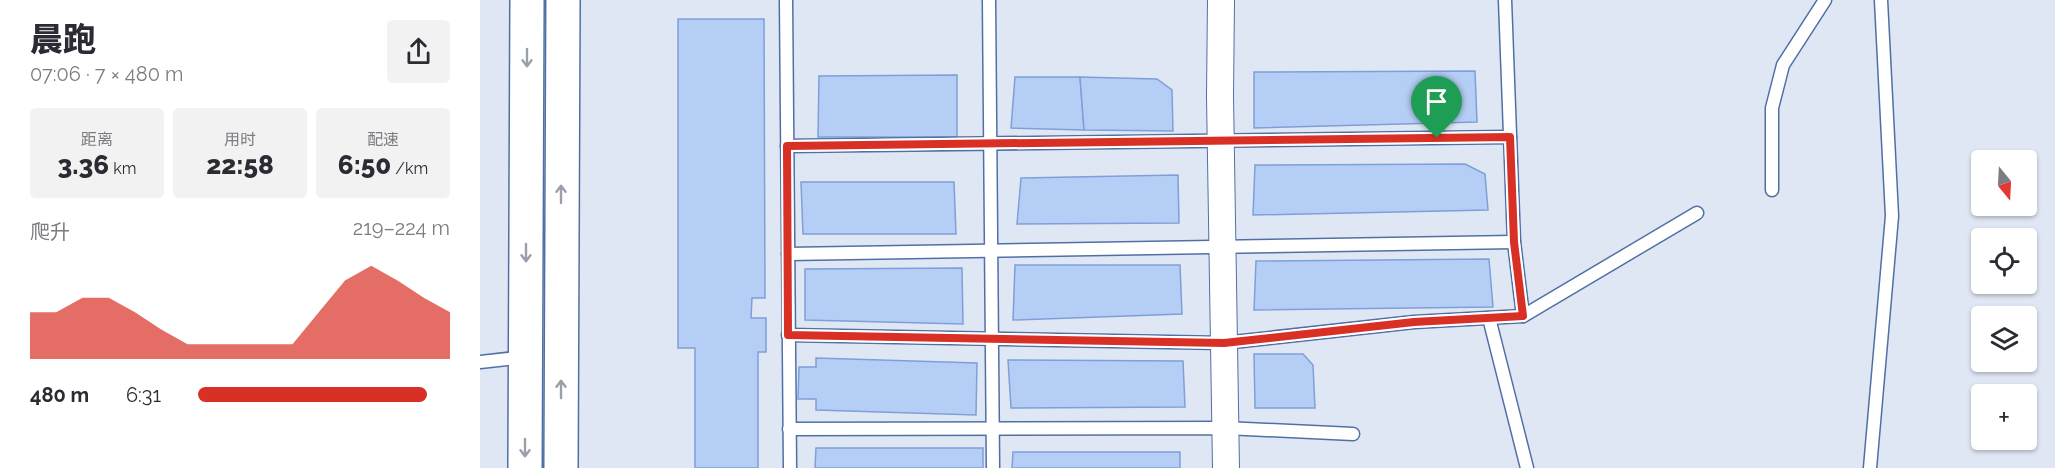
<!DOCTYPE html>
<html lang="zh">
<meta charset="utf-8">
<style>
:root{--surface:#fff;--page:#f2f2f3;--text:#2b2b33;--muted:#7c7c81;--accent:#d93025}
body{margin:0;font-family:Raleway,"Noto Sans SC",sans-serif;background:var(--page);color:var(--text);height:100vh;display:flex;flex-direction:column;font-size:22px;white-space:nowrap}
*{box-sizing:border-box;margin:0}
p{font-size:20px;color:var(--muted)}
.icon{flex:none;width:33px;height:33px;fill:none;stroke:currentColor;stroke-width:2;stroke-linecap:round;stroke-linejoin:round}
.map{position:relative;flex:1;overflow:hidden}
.drawer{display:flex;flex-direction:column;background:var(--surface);width:480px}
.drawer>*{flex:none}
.needle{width:39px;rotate:162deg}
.fabs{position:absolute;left:1491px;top:150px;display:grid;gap:12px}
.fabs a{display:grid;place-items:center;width:66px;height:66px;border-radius:6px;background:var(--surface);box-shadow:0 2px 4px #0004;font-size:30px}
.pin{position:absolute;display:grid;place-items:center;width:51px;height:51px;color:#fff;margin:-62px -26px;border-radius:50% 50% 50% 0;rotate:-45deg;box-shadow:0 0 6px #0007}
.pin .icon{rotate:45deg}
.round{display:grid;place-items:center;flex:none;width:63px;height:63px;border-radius:6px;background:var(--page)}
.headline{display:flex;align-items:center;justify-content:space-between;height:102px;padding:0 30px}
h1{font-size:33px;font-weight:800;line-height:45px}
.metrics{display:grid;grid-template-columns:repeat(3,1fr);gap:9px;height:102px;padding:6px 30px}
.metrics div{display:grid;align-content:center;border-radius:6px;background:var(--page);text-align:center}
.metrics b{font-size:26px;font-weight:800}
.metrics small{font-size:16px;font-weight:400}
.metrics p{font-size:16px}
.chart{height:168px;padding:12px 30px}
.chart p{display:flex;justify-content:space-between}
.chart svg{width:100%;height:108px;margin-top:6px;fill:var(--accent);opacity:.7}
ul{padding:0 30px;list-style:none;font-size:20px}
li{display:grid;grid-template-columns:96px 72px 1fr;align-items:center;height:45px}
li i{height:15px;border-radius:8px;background:var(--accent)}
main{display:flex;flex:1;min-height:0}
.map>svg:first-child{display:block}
.building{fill:#b5cef6;stroke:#7da0d8;stroke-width:1.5}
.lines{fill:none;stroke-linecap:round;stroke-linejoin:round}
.lane-casing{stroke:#5070a5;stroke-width:15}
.street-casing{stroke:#5070a5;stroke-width:28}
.highway-casing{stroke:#5070a5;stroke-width:36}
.lane{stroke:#fff;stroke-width:12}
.street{stroke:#fff;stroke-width:26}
.highway{stroke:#fff;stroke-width:33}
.oneway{stroke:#9aa0aa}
.route-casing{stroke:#fff;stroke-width:12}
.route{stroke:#d93025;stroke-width:8}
</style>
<main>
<section class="drawer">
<div class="headline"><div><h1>晨跑</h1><p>07:06 · 7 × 480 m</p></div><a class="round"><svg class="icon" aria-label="share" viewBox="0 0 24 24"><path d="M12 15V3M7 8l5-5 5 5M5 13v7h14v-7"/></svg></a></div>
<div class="metrics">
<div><p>距离</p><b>3.36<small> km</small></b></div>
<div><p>用时</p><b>22:58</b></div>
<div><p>配速</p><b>6:50<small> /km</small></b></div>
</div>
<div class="chart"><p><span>爬升</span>219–224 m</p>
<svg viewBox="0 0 160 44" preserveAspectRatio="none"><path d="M0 44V25L10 25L20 19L30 19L40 25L50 32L60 38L70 38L80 38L90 38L100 38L110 25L120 12L130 6L140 12L150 19L160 25V44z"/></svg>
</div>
<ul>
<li><b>480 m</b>6:31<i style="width:91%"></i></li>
</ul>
</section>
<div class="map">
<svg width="1575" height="468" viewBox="0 0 1575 468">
<rect width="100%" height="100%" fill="#e0e7f4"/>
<g class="building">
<polygon points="198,19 284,19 285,298 272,298 271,318 286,318 286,352 278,352 278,468 215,468 215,348 198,348"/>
<polygon points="995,71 997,122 774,128 774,72"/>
<polygon points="477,75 477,137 338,137 339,76"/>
<polygon points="535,77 600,77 604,130 531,128"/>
<polygon points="600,77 677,79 692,90 693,131 604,130"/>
<polygon points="985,164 1005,174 1008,210 773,215 775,165"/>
<polygon points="698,175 699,223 537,224 541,178"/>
<polygon points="321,182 474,182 476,234 323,234"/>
<polygon points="1009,259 1013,307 774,310 776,261"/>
<polygon points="535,265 700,265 702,314 533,320"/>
<polygon points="482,268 483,324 325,320 325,269"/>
<polygon points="774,354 823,354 833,365 835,408 775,408"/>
<polygon points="336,358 497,363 496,415 336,410 336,399 318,399 319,367 336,367"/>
<polygon points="528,360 703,361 705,407 531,408"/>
<polygon points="336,448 503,448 503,468 335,468"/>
<polygon points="533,452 700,452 700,468 532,468"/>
</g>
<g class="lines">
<g class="lane-casing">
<g id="lane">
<polyline points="306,0 310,468"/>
<polyline points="509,0 513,468"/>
<polyline points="1025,0 1034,242 1043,316"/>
<polyline points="307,146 1030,137"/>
<polyline points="1292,190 1292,108 1303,65 1345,0"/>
<polyline points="308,254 1034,242"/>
<polyline points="1009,318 1047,468"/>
<polyline points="308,335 744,343 934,322 1043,316 1217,213"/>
<polyline points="0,362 45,357"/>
<polyline points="309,429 745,428 873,434"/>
<polyline points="1390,468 1412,216 1401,0"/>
</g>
</g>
<g class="street-casing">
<polyline id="street" points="741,0 740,96 746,468"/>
</g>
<g class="highway-casing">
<g id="highway">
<polyline points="45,468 47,0"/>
<polyline points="81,468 83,0"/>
</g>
</g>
<use href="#lane" class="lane"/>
<use href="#street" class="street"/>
<use href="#highway" class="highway"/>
</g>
<defs><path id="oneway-shaft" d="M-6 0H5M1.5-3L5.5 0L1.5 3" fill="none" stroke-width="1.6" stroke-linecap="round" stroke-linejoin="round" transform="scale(1.5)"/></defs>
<g class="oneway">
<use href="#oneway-shaft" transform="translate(47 58) rotate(90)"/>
<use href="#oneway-shaft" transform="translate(81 194) rotate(-90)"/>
<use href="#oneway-shaft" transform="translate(46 253) rotate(90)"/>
<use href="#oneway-shaft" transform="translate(81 389) rotate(-90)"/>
<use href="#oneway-shaft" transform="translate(45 448) rotate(90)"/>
</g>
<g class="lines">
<g class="route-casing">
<polygon id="route" points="1030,137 1034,242 1043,316 934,322 744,343 308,335 307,146"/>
</g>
<use href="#route" class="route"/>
</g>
</svg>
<div class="fabs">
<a><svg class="needle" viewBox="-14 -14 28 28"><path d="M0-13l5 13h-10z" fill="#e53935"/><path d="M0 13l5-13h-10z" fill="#7c7c81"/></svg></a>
<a><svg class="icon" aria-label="locate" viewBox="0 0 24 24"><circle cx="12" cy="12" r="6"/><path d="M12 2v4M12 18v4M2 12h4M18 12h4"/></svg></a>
<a><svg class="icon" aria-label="layers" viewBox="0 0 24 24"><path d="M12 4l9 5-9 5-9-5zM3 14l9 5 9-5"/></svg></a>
<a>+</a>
</div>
<div class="pin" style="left:957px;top:138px;background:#1e9e55"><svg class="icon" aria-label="arrive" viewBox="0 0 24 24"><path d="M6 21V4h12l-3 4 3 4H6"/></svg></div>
</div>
</main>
